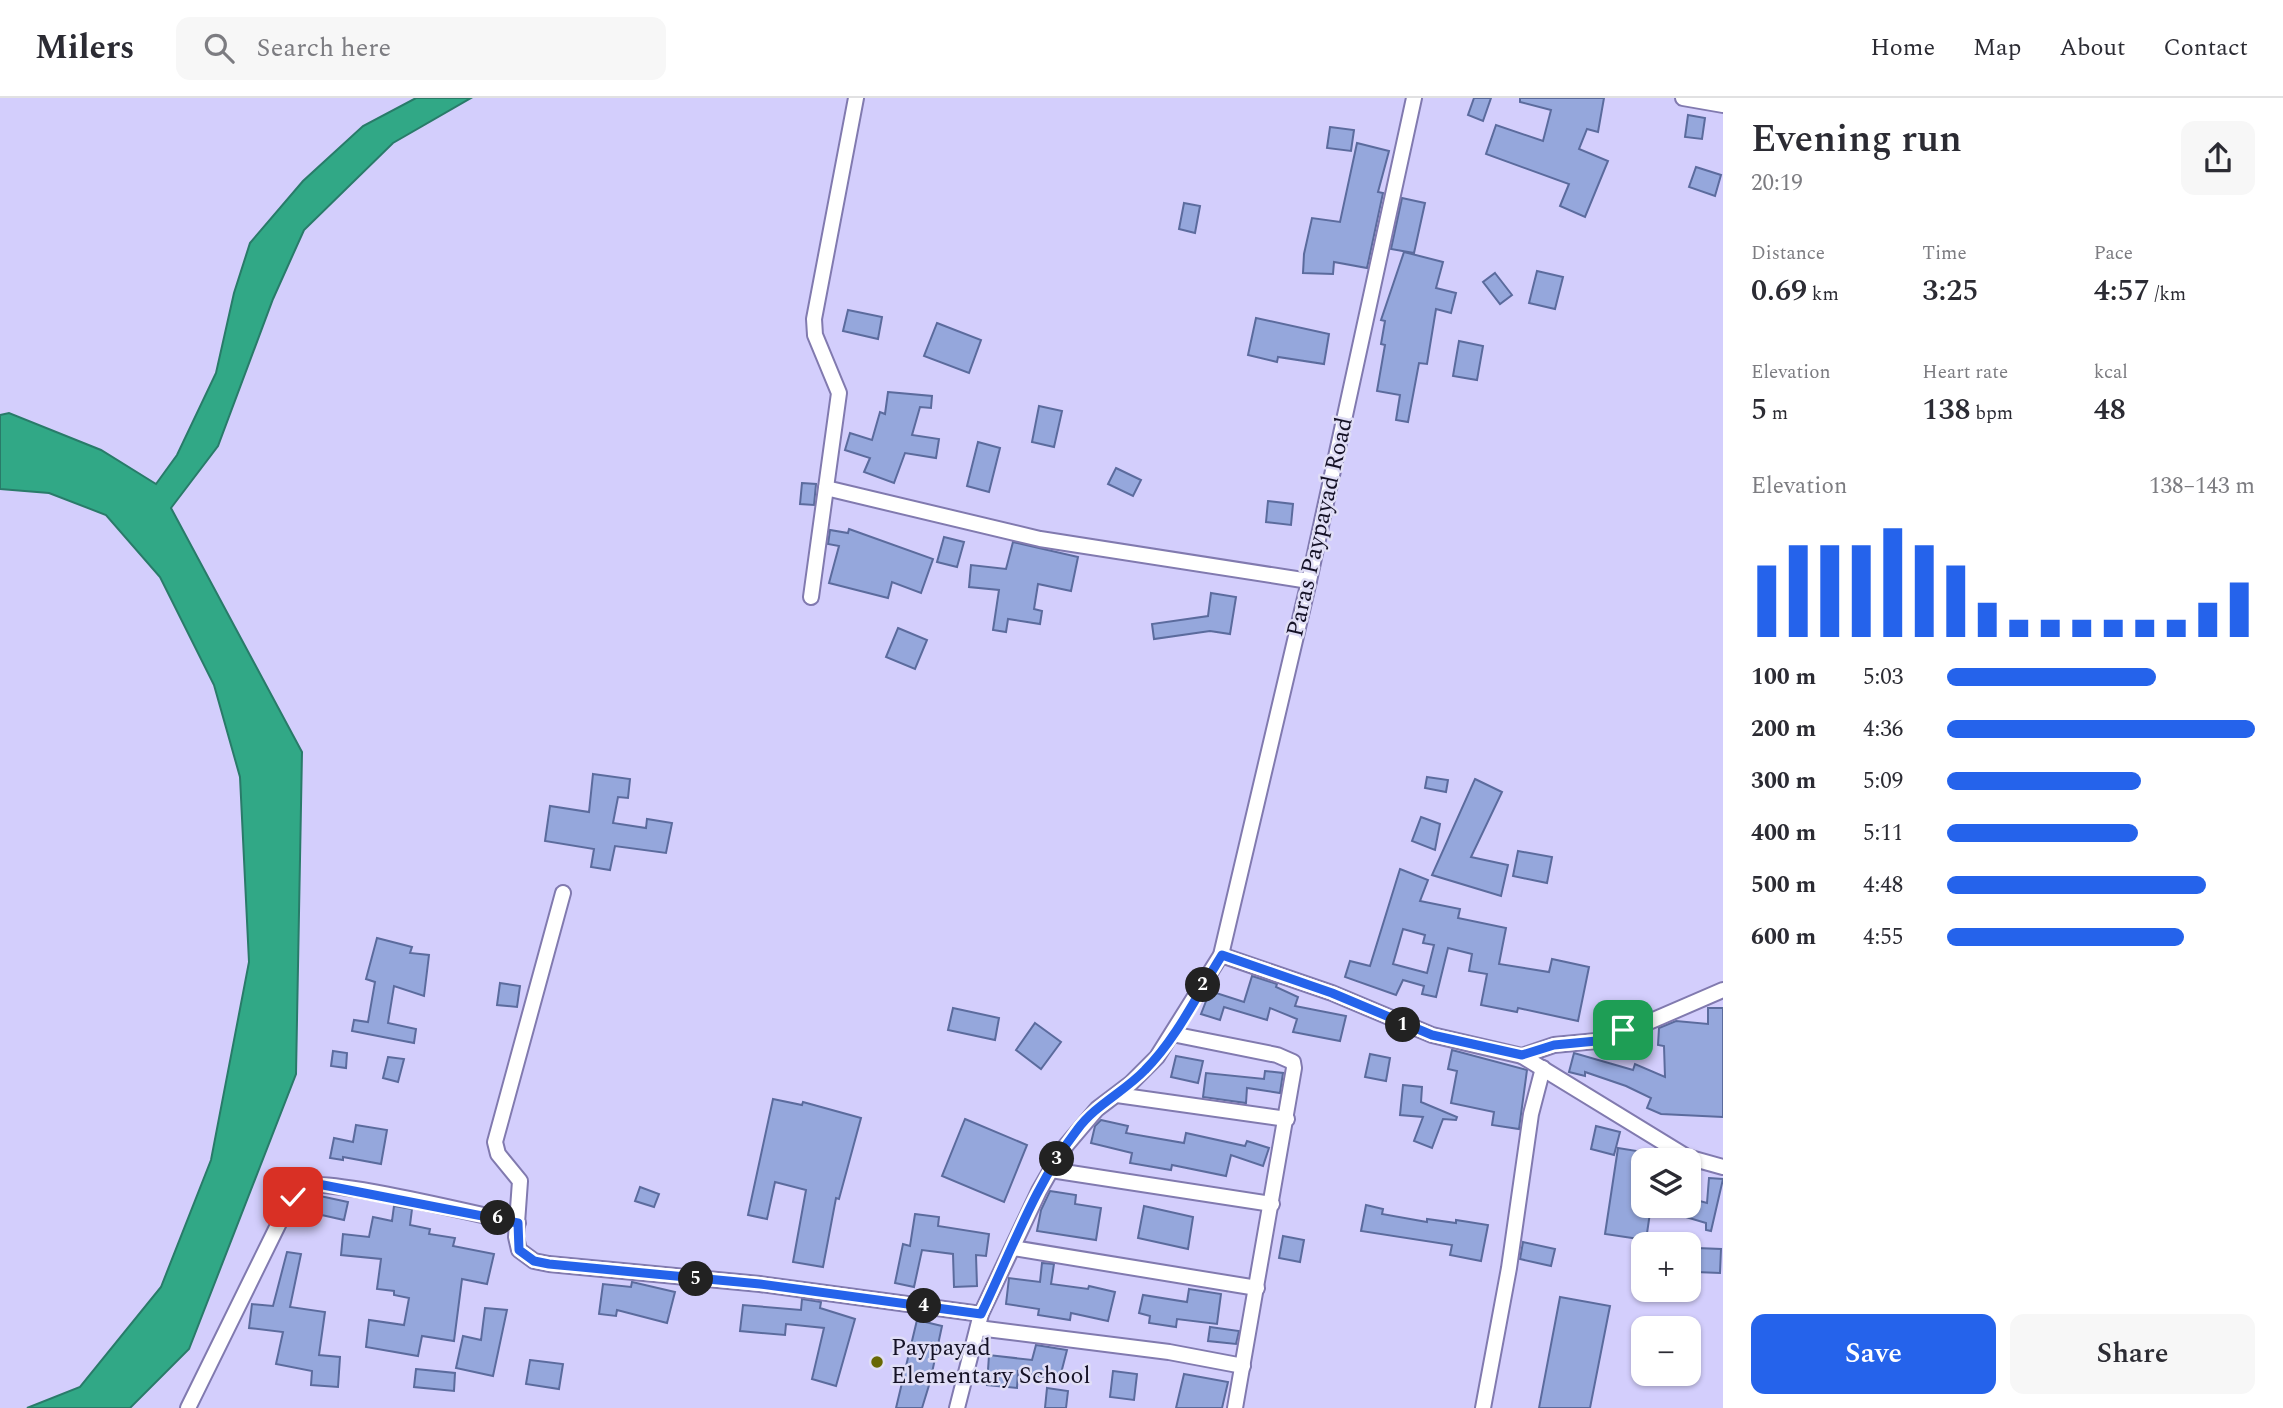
<!DOCTYPE html>
<meta charset="utf-8">
<style>
:root{--surface:#fff;--page:#f7f7f7;--text:#2b2b33;--muted:#7c7c81;--line:#e1e1e2;--accent:#2563eb}
body{margin:0;font-family:Spectral,serif;background:var(--page);color:var(--text);height:100vh;display:flex;flex-direction:column;font-size:26px;white-space:nowrap}
*{box-sizing:border-box;margin:0}
p{font-size:23px;color:var(--muted)}
.icon{flex:none;width:38px;height:38px;fill:none;stroke:currentColor;stroke-width:2;stroke-linecap:round;stroke-linejoin:round}
.map{position:relative;flex:1;overflow:hidden}
.drawer{display:flex;flex-direction:column;background:var(--surface);width:560px}
.drawer>*{flex:none}
.controls{position:absolute;left:1631px;top:1050px;display:grid;gap:14px}
.controls a{display:grid;place-items:center;width:70px;height:70px;border-radius:14px;background:var(--surface);box-shadow:0 2px 5px #0004;font-size:35px}
.pin{position:absolute;display:grid;place-items:center;width:60px;height:60px;color:#fff;margin:-30px;border-radius:14px;box-shadow:0 4px 10px #0006}
.km{position:absolute;width:35px;height:35px;margin:-18px;border-radius:50%;background:#222;color:#fff;font-size:19px;line-height:35px;text-align:center}
.round{display:grid;place-items:center;flex:none;width:74px;height:74px;border-radius:14px;background:var(--page)}
.head{display:flex;align-items:center;justify-content:space-between;height:119px;padding:0 28px}
h1{font-size:38px;font-weight:600;line-height:52px}
.metrics{display:grid;grid-template-columns:repeat(3,1fr);gap:10px;height:119px;padding:7px 28px}
.metrics div{display:grid;align-content:center}
.metrics b{font-size:30px;font-weight:600}
.metrics small{font-size:19px;font-weight:400}
.metrics p{font-size:19px}
.chart{height:196px;padding:14px 28px}
.chart p{display:flex;justify-content:space-between}
.chart svg{width:100%;height:126px;margin-top:7px;stroke:var(--accent);stroke-width:6}
.button{display:flex;gap:14px;margin-top:auto;padding:14px 28px}
.button a{flex:1;height:80px;border-radius:14px;background:var(--accent);color:#fff;font-size:28px;font-weight:600;line-height:80px;text-align:center}
.button a+a{background:var(--page);color:var(--text)}
ul{padding:0 28px;list-style:none;font-size:23px}
li{display:grid;grid-template-columns:112px 84px 1fr;align-items:center;height:52px}
li i{height:18px;border-radius:9px;background:var(--accent)}
header{display:flex;align-items:center;gap:42px;box-sizing:border-box;height:98px;padding:0 35px;background:var(--surface);border-bottom:2px solid var(--line)}
header strong{font-size:33px}
nav{display:flex;gap:38px;margin-inline-start:auto;font-size:24px}
.search{width:490px;height:63px;background:var(--page);display:flex;align-items:center;gap:18px;box-sizing:border-box;padding:0 24px;border-radius:14px;color:var(--muted);font-size:26px}
main{display:flex;flex:1;min-height:0}
.map>svg:first-child{display:block}
.water{fill:#31a886;stroke:#297b69;stroke-width:2}
.building{fill:#95a7dc;stroke:#5b6b9d;stroke-width:2;fill-rule:evenodd}
.lines{fill:none;stroke-linecap:round;stroke-linejoin:round}
.street-casing{stroke:#817aaf;stroke-width:18}
.street{stroke:#fff;stroke-width:14}
.route-casing{stroke:#fff;stroke-width:14}
.route{stroke:#2563eb;stroke-width:9}
.poi-dot{fill:#686803;stroke:#e0def6;stroke-width:2.5}
.labels{text-anchor:middle;dominant-baseline:central;stroke-width:5;stroke-linejoin:round;paint-order:stroke}
.street-label{font-size:24px;fill:#151226;stroke:#e0def6}
.poi-label{font-size:24px;fill:#151226;stroke:#e0def6;text-anchor:start}
</style>
<header>
<strong>Milers</strong>
<div class="search"><svg class="icon" aria-label="search" viewBox="0 0 24 24"><circle cx="10" cy="10" r="6"/><path d="M15 15l6 6"/></svg>Search here</div>
<nav><a>Home</a><a>Map</a><a>About</a><a>Contact</a></nav>
</header>
<main>
<div class="map">
<svg width="1723" height="1310" viewBox="0 0 1723 1310">
<rect width="100%" height="100%" fill="#d3cefc"/>
<polygon class="water" points="416,0 471,0 393,45 304,132 273,201 218,348 171,410 302,654 296,976 189,1251 130,1310 27,1310 80,1289 161,1189 211,1062 249,864 240,679 214,587 160,479 106,417 49,395 0,391 0,317 9,315 101,352 156,386 177,357 216,275 234,195 250,145 303,83 363,28"/>
<g class="building">
<polygon points="1474,0 1491,0 1483,23 1468,17"/>
<polygon points="1520,0 1604,0 1598,34 1587,31 1579,51 1608,63 1585,119 1560,108 1569,86 1486,56 1496,27 1543,43 1551,12 1520,4"/>
<polygon points="1688,17 1705,20 1702,41 1685,39"/>
<polygon points="1330,29 1354,32 1351,53 1327,50"/>
<polygon points="1357,45 1389,53 1378,94 1383,95 1367,170 1334,164 1333,176 1303,175 1304,156 1312,120 1340,124"/>
<polygon points="1696,69 1721,77 1715,98 1689,89"/>
<polygon points="1402,100 1425,105 1414,155 1391,151"/>
<polygon points="1184,105 1200,108 1195,135 1179,131"/>
<polygon points="1404,154 1443,164 1436,190 1456,195 1451,215 1436,211 1427,266 1419,265 1408,324 1396,322 1400,297 1377,293 1385,247 1381,246 1385,223 1381,222"/>
<polygon points="1537,173 1563,179 1555,211 1529,205"/>
<polygon points="1495,175 1512,197 1500,206 1483,184"/>
<polygon points="848,212 882,219 878,241 843,233"/>
<polygon points="1256,220 1329,236 1324,266 1278,259 1277,264 1248,257"/>
<polygon points="937,225 981,242 969,275 924,258"/>
<polygon points="1459,243 1483,248 1477,282 1453,278"/>
<polygon points="888,294 932,298 931,310 920,309 912,337 939,341 936,360 905,355 894,385 864,374 870,360 845,352 850,335 872,342 880,314 885,316"/>
<polygon points="1039,308 1062,313 1054,349 1032,344"/>
<polygon points="978,344 1000,350 989,394 967,388"/>
<polygon points="1116,370 1141,382 1133,398 1108,386"/>
<polygon points="802,385 816,386 814,407 800,406"/>
<polygon points="1268,403 1293,406 1291,427 1266,424"/>
<polygon points="849,431 933,461 921,495 892,484 888,500 829,485 839,448 828,446 830,432 848,435"/>
<polygon points="944,439 964,444 957,469 937,464"/>
<polygon points="1013,444 1078,459 1071,493 1038,486 1034,511 1042,513 1040,526 1008,521 1006,534 993,532 999,492 969,489 971,467 1006,471"/>
<polygon points="1211,495 1236,499 1230,536 1210,533 1154,541 1152,526 1208,518"/>
<polygon points="898,530 927,542 915,571 886,559"/>
<polygon points="593,676 630,681 628,700 618,699 613,725 646,730 647,721 672,725 666,755 615,748 610,772 591,769 594,751 545,743 550,708 589,714"/>
<polygon points="1427,679 1448,682 1446,694 1425,690"/>
<polygon points="1475,681 1502,694 1471,759 1508,767 1501,798 1432,777"/>
<polygon points="1421,719 1440,726 1435,752 1412,743"/>
<polygon points="1518,753 1552,759 1547,785 1513,778"/>
<path d="M 1400,771 L 1428,782 L 1420,803 L 1460,811 L 1458,820 L 1506,830 L 1499,866 L 1549,874 L 1552,861 L 1589,869 L 1578,923 L 1518,910 L 1517,914 L 1481,907 L 1487,876 L 1469,873 L 1472,856 L 1448,850 L 1436,899 L 1422,896 L 1424,888 L 1403,882 L 1396,897 L 1345,879 L 1350,863 L 1370,868 ZM 1403,831 L 1425,837 L 1423,845 L 1434,847 L 1427,875 L 1393,866 Z"/>
<polygon points="377,840 412,849 410,855 429,857 424,898 394,888 388,925 416,931 414,945 352,933 354,922 368,924 375,884 366,881"/>
<polygon points="1252,878 1277,886 1276,889 1298,899 1295,908 1346,918 1340,943 1293,934 1297,921 1270,910 1267,922 1224,909 1220,922 1201,916 1210,893 1244,904"/>
<polygon points="500,885 520,888 517,909 497,907"/>
<polygon points="953,910 999,920 995,942 948,932"/>
<polygon points="1708,910 1723,910 1723,1019 1661,1016 1647,1010 1651,1000 1626,988 1585,974 1585,978 1569,974 1574,955 1633,972 1635,966 1665,979 1664,948 1658,947 1659,930 1676,923 1708,926"/>
<polygon points="1035,925 1061,944 1041,971 1016,952"/>
<polygon points="1452,952 1527,972 1519,1031 1492,1027 1494,1014 1451,1005 1457,973 1448,971"/>
<polygon points="333,953 347,955 346,970 331,968"/>
<polygon points="1370,956 1390,960 1386,983 1365,979"/>
<polygon points="1176,958 1203,963 1198,985 1171,979"/>
<polygon points="388,959 404,961 398,984 383,980"/>
<polygon points="1265,973 1283,975 1280,995 1247,990 1246,1005 1203,999 1206,975 1264,981"/>
<polygon points="1403,987 1422,989 1421,1004 1457,1019 1456,1022 1443,1021 1432,1050 1414,1043 1423,1019 1400,1017"/>
<polygon points="773,1001 802,1007 803,1004 861,1020 839,1101 836,1100 823,1169 793,1164 806,1092 775,1084 767,1121 748,1117"/>
<polygon points="965,1021 1027,1047 1004,1104 942,1078"/>
<polygon points="1101,1022 1128,1028 1126,1035 1184,1045 1186,1035 1245,1048 1247,1043 1269,1050 1263,1068 1231,1057 1226,1078 1172,1067 1171,1072 1130,1065 1132,1055 1091,1045 1095,1028"/>
<polygon points="356,1027 387,1032 381,1066 343,1059 343,1062 330,1060 334,1040 353,1044"/>
<polygon points="1596,1028 1620,1034 1614,1057 1591,1051"/>
<polygon points="1618,1050 1643,1054 1643,1108 1651,1108 1646,1142 1605,1136"/>
<polygon points="1709,1080 1723,1081 1711,1133 1706,1132 1706,1125 1659,1111 1659,1108 1689,1108 1689,1100 1707,1105"/>
<polygon points="640,1089 659,1096 654,1109 635,1103"/>
<polygon points="1050,1093 1076,1097 1075,1106 1101,1110 1096,1142 1037,1133 1041,1112"/>
<polygon points="320,1098 348,1104 344,1122 317,1116"/>
<polygon points="1366,1107 1383,1111 1382,1116 1427,1124 1427,1121 1456,1125 1456,1122 1488,1127 1481,1163 1450,1157 1452,1147 1361,1133"/>
<polygon points="394,1108 412,1111 410,1127 430,1131 429,1136 455,1140 453,1148 494,1156 487,1186 462,1181 454,1243 422,1238 418,1258 366,1249 369,1222 404,1227 409,1200 394,1197 394,1193 377,1191 381,1161 341,1157 343,1136 369,1139 373,1119 392,1123"/>
<polygon points="1144,1108 1193,1119 1188,1151 1138,1140"/>
<polygon points="915,1116 939,1119 938,1128 989,1136 986,1158 976,1157 977,1188 954,1189 953,1156 922,1152 914,1189 895,1185 903,1146 910,1148"/>
<polygon points="1283,1138 1304,1142 1300,1164 1279,1160"/>
<polygon points="1523,1144 1555,1151 1551,1168 1520,1161"/>
<polygon points="1697,1150 1721,1151 1720,1175 1696,1174"/>
<polygon points="287,1154 301,1156 290,1209 325,1214 319,1257 340,1259 338,1289 311,1287 312,1273 276,1266 283,1234 249,1230 252,1206 273,1208"/>
<polygon points="1042,1165 1054,1166 1051,1186 1088,1191 1089,1188 1115,1194 1108,1223 1071,1215 1070,1222 1038,1217 1039,1211 1006,1206 1009,1180 1040,1184"/>
<polygon points="632,1184 675,1194 667,1225 617,1212 616,1218 599,1216 603,1186 631,1189"/>
<polygon points="1189,1191 1221,1196 1217,1226 1177,1221 1176,1229 1149,1225 1150,1218 1139,1215 1143,1197 1187,1204"/>
<polygon points="1560,1199 1610,1208 1590,1310 1539,1310"/>
<polygon points="802,1201 821,1204 820,1210 855,1221 836,1288 812,1281 824,1230 786,1226 785,1237 740,1233 743,1207 801,1212"/>
<polygon points="485,1210 507,1212 493,1278 456,1270 463,1238 481,1242"/>
<polygon points="917,1222 942,1228 930,1284 922,1310 896,1310"/>
<polygon points="1210,1229 1239,1233 1236,1246 1208,1243"/>
<polygon points="1036,1247 1067,1252 1059,1283 1018,1273 1017,1290 987,1287 989,1257 1032,1262"/>
<polygon points="530,1262 563,1266 559,1291 526,1286"/>
<polygon points="416,1271 455,1275 454,1293 414,1289"/>
<polygon points="1113,1273 1137,1276 1134,1302 1110,1299"/>
<polygon points="1184,1276 1228,1284 1222,1310 1176,1310"/>
<polygon points="1047,1290 1068,1293 1066,1310 1045,1310"/>
</g>
<g class="lines">
<g class="street-casing">
<g id="street">
<polyline points="1683,0 1723,7"/>
<polyline points="826,390 1040,441 1309,483"/>
<polyline points="811,499 839,295 815,237 814,221 856,0"/>
<polyline points="563,795 495,1044 498,1056 520,1083 516,1139 519,1152 534,1163 549,1166 760,1186 981,1216"/>
<polyline points="1221,857 1332,895 1432,937 1522,958 1554,947 1607,942 1723,892"/>
<polyline points="1172,936 1277,957 1293,964 1294,970 1235,1310"/>
<polyline points="1522,958 1687,1059 1723,1069"/>
<polyline points="1117,997 1287,1021"/>
<polyline points="1051,1072 1272,1106"/>
<polyline points="1013,1150 1257,1190"/>
<polyline points="978,1230 1169,1254 1243,1268"/>
<path d="M 188,1310 L 281,1121 C 287,1109 293,1094 307,1088 C 329,1080 485,1118 518,1125"/>
<polyline points="957,1310 981,1216 1039,1093 1063,1051 1097,1011 1130,986 1157,959 1221,857 1309,483 1414,0"/>
<polyline points="1483,1310 1509,1170 1531,1016 1543,970"/>
</g>
</g>
<use href="#street" class="street"/>
</g>
<g class="lines">
<g class="route-casing">
<path id="route" d="M 293,1099 L 309,1087 L 318,1086 L 518,1125 L 519,1152 L 534,1163 L 549,1166 L 760,1186 L 981,1216 C 1011,1154 1035,1086 1077,1032 C 1095,1007 1124,994 1145,972 C 1177,940 1198,895 1222,857 L 1332,895 L 1432,937 L 1522,957 L 1554,947 L 1607,942 L 1623,932"/>
</g>
<use href="#route" class="route"/>
</g>
<circle class="poi-dot" cx="877" cy="1264" r="7"/>
<g class="labels">
<g class="street-label">
<text transform="translate(1320 429) rotate(-77)">Paras Paypayad Road</text>
</g>
<g class="poi-label">
<text x="891" y="1250">Paypayad<tspan x="891" dy="28">Elementary School</tspan></text>
</g>
</g>
</svg>
<div class="controls">
<a><svg class="icon" aria-label="layers" viewBox="0 0 24 24"><path d="M12 4l9 5-9 5-9-5zM3 14l9 5 9-5"/></svg></a>
<a>+</a>
<a>−</a>
</div>
<div class="pin" style="left:1623px;top:932px;background:#1e9e55"><svg class="icon" aria-label="arrive" viewBox="0 0 24 24"><path d="M6 21V4h12l-3 4 3 4H6"/></svg></div>
<div class="pin" style="left:293px;top:1099px;background:#d93025"><svg class="icon" aria-label="check" viewBox="0 0 24 24"><path d="M5 12l5 5 9-10"/></svg></div>
<b class="km" style="left:1403px;top:927px">1</b>
<b class="km" style="left:1203px;top:887px">2</b>
<b class="km" style="left:1057px;top:1061px">3</b>
<b class="km" style="left:924px;top:1208px">4</b>
<b class="km" style="left:696px;top:1181px">5</b>
<b class="km" style="left:498px;top:1120px">6</b>
</div>
<section class="drawer">
<div class="head"><div><h1>Evening run</h1><p>20:19</p></div><a class="round"><svg class="icon" aria-label="share" viewBox="0 0 24 24"><path d="M12 15V3M7 8l5-5 5 5M5 13v7h14v-7"/></svg></a></div>
<div class="metrics">
<div><p>Distance</p><b>0.69<small> km</small></b></div>
<div><p>Time</p><b>3:25</b></div>
<div><p>Pace</p><b>4:57<small> /km</small></b></div>
</div>
<div class="metrics">
<div><p>Elevation</p><b>5<small> m</small></b></div>
<div><p>Heart rate</p><b>138<small> bpm</small></b></div>
<div><p>kcal</p><b>48</b></div>
</div>
<div class="chart"><p><span>Elevation</span>138–143 m</p>
<svg viewBox="0 0 160 44" preserveAspectRatio="none"><path d="M5 44V19M15 44V12M25 44V12M35 44V12M45 44V6M55 44V12M65 44V19M75 44V32M85 44V38M95 44V38M105 44V38M115 44V38M125 44V38M135 44V38M145 44V32M155 44V25"/></svg>
</div>
<ul>
<li><b>100 m</b>5:03<i style="width:68%"></i></li>
<li><b>200 m</b>4:36<i style="width:100%"></i></li>
<li><b>300 m</b>5:09<i style="width:63%"></i></li>
<li><b>400 m</b>5:11<i style="width:62%"></i></li>
<li><b>500 m</b>4:48<i style="width:84%"></i></li>
<li><b>600 m</b>4:55<i style="width:77%"></i></li>
</ul>
<div class="button"><a>Save</a><a>Share</a></div>
</section>
</main>
